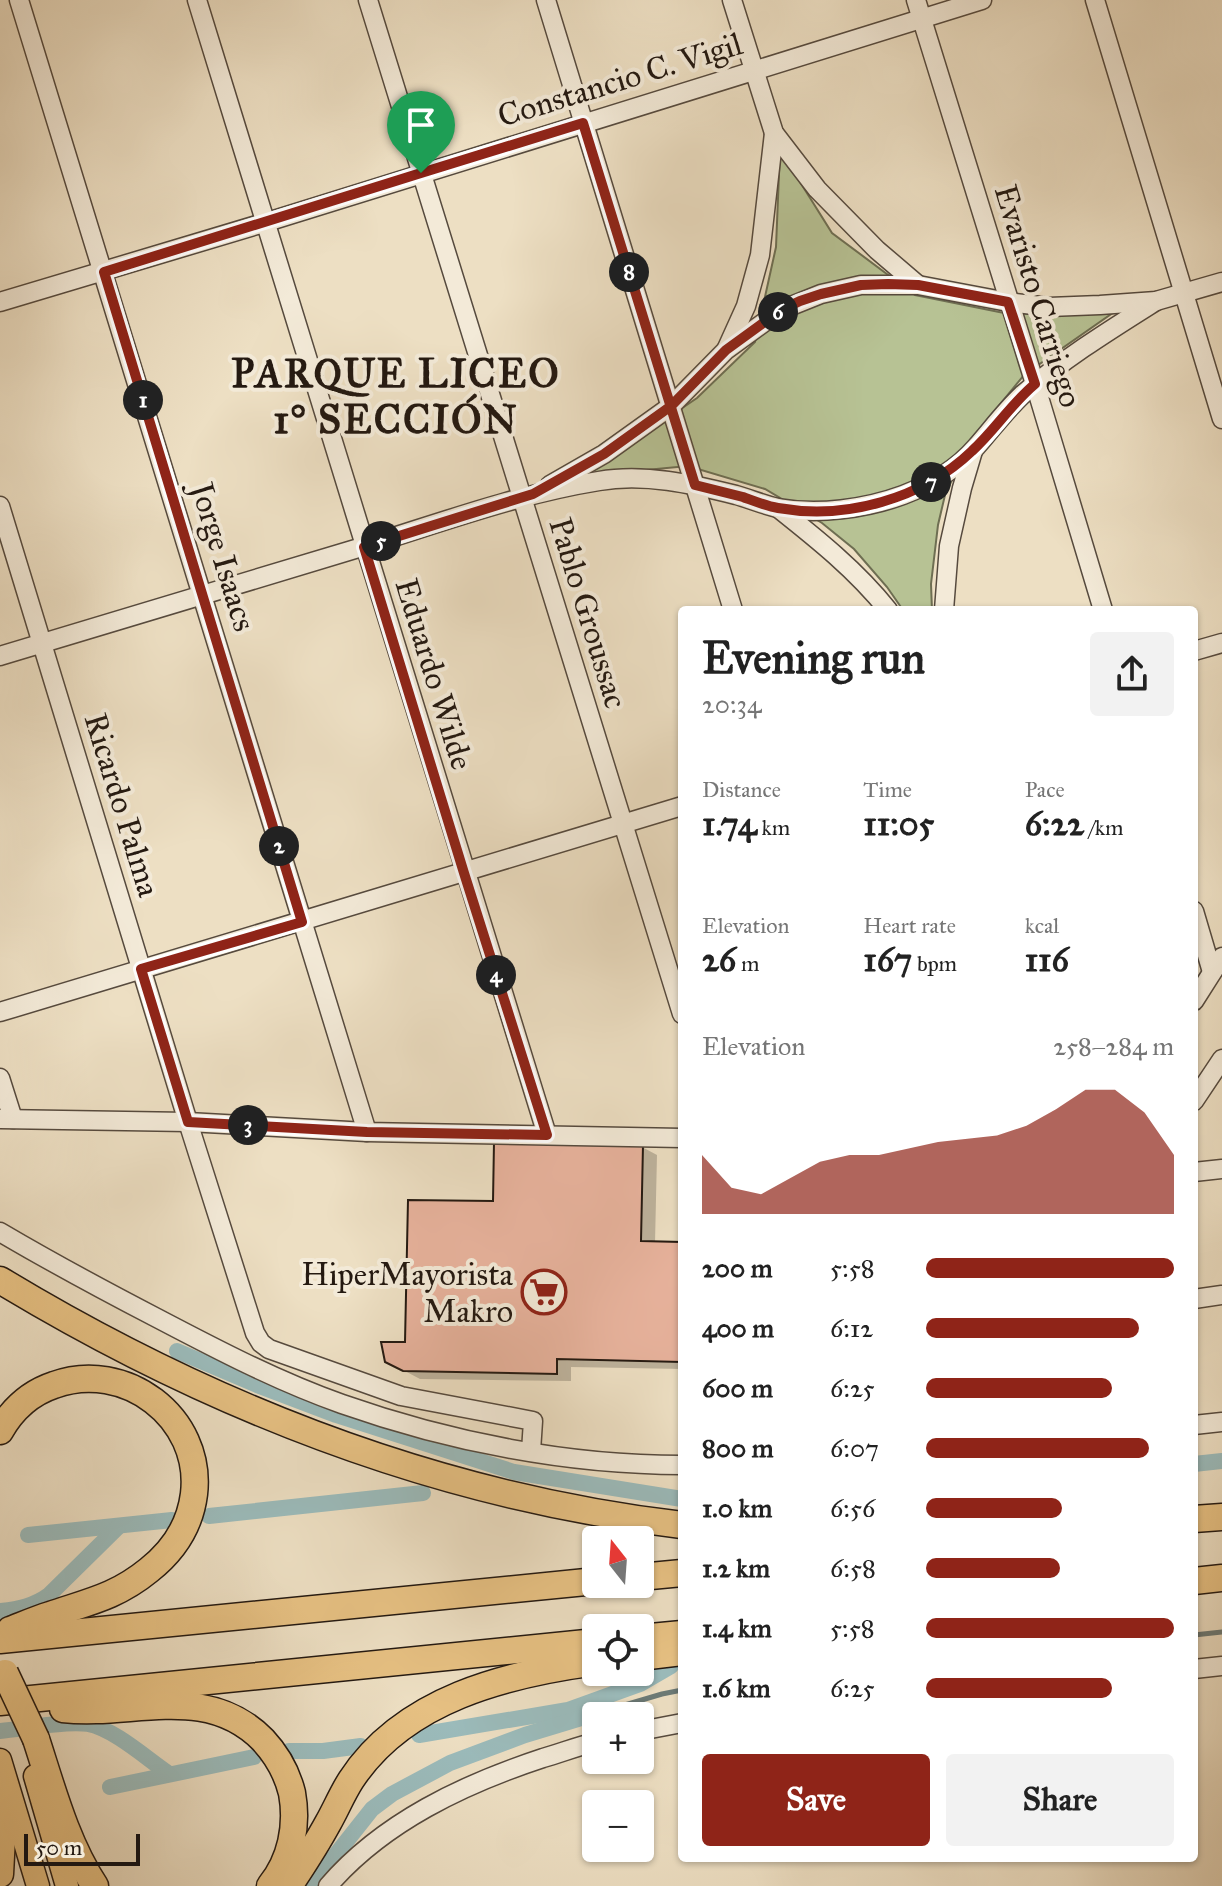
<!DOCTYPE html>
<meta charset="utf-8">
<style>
:root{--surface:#fff;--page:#f2f2f2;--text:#222;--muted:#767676;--accent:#8f2418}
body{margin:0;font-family:"IM FELL Great Primer",serif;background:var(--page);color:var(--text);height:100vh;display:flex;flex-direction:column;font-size:30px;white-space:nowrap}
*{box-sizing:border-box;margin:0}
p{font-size:26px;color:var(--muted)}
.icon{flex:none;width:44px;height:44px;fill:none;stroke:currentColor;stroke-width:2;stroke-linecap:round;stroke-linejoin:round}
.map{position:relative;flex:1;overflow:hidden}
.panel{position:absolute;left:678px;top:606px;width:520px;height:1256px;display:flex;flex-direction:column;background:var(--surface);border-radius:8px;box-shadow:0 2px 6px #0004}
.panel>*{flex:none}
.needle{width:52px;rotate:343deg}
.fabs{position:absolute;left:582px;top:1526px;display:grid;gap:16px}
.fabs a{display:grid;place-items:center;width:72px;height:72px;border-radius:8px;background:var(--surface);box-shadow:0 2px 6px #0004;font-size:40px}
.scale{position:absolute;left:24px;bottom:20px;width:116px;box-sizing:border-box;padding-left:8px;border:4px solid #241911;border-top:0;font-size:22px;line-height:28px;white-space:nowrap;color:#241911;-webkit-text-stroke:6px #f3ead8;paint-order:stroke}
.pin{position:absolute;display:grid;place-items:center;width:68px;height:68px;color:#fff;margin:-82px -34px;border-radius:50% 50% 50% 0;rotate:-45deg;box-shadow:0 0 8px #0007}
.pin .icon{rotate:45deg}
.km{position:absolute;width:40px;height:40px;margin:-20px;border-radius:50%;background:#222;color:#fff;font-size:22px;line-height:40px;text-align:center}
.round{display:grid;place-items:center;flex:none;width:84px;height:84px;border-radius:8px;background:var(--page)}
.summary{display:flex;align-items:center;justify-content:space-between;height:136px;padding:0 24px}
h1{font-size:44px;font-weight:700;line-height:60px}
.metrics{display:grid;grid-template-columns:repeat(3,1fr);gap:12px;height:136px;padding:8px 24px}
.metrics div{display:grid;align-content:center}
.metrics b{font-size:34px;font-weight:700}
.metrics small{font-size:22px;font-weight:400}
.metrics p{font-size:22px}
.chart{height:224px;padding:16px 24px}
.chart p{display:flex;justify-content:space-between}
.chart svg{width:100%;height:144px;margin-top:8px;fill:var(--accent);opacity:.7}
.button{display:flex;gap:16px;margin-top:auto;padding:16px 24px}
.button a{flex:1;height:92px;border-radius:8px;background:var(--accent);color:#fff;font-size:32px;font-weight:700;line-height:92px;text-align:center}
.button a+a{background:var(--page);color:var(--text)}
ul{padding:0 24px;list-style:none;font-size:26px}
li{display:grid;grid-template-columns:128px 96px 1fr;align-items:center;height:60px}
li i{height:20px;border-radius:10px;background:var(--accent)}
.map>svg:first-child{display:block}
.green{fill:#b7c294;stroke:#6e6e52;stroke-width:2}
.shadow{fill:#0003}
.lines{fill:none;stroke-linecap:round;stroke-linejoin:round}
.stream{stroke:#6b7a77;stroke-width:5}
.canal{stroke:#9bbbbb;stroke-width:16}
.building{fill:#e7b29c;stroke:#241911;stroke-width:2}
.minor-casing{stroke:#564a3e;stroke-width:21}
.major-casing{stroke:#241911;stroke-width:25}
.highway-casing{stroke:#241911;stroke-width:29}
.minor{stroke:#f3ead8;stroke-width:18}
.major{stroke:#e6c082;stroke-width:22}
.highway{stroke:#e6c082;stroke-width:26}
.highway-bridge-casing{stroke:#241911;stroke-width:29;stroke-linecap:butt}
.highway-bridge{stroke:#e6c082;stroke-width:26}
.route-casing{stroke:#fff;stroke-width:16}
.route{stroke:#8f2418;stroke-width:10}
.labels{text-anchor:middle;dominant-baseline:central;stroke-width:8;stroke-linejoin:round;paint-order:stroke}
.street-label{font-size:32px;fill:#241911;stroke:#f3ead8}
.poi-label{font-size:32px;fill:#241911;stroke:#f3ead8;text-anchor:end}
.district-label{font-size:40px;font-weight:bold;letter-spacing:2px;fill:#241911;stroke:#f3ead8}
</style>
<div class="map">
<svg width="1222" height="1886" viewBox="0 0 1222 1886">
<rect width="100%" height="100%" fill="#eddfc3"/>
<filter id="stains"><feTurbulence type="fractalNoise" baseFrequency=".0025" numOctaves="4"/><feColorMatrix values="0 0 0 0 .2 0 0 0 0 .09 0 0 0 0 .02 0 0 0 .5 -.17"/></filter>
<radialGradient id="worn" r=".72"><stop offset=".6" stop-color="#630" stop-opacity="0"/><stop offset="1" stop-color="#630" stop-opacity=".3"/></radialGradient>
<polygon class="green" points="780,150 832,233 915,295 1009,314 1114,312 1024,375 970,441 945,495 938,525 931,584 932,610 903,610 887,587 854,549 822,523 765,489 688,466 582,476 697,398 755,342 776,247"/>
<polygon class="shadow" points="642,1147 657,1155 655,1243 682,1244 682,1369 571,1367 571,1381 420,1379 403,1370 495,1203"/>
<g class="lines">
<g class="stream">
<polyline points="1194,1635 1222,1632"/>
<polyline points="591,1715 662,1694 682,1690"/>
</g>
<g class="canal">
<polyline points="177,1351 257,1385 336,1415 514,1472 682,1499"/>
<polyline points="1194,1464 1222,1461"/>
<polyline points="209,1516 423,1493"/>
<polyline points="28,1535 172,1520"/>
<path d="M 0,1611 C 19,1609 34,1606 49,1595 L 118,1527"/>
<path d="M 0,1731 C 23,1729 67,1720 88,1724 C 114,1729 146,1758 168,1773"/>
<polyline points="419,1735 568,1710 640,1684 671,1666"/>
<polyline points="289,1751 323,1751 361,1746"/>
<polyline points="110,1787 254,1757"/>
<polyline points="311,1886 372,1809 392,1794 450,1763 525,1735 591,1715"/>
</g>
</g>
<polygon class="building" points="494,1142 643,1145 641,1241 682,1242 682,1362 557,1359 557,1374 403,1371 385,1362 381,1342 405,1342 408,1200 493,1201"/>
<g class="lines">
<g class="minor-casing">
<g id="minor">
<polyline points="19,0 367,1132"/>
<path d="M 197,0 C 316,378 427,757 547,1135"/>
<polyline points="368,0 682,1014"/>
<polyline points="546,0 733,610"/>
<polyline points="732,0 774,133 817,189 877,250 918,285"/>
<polyline points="916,0 1035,384 1103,610"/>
<polyline points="1095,0 1222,419"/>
<polyline points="0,302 267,222 982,0"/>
<polyline points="727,348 746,306 760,255 774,133"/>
<polyline points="550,485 604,454 671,406 726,350 781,310 821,294 861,285 918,285 1008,302 1049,307 1100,305 1156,301 1222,282"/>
<polyline points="0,506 188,1122 255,1333 261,1343 269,1349 401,1396 533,1421 531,1451"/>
<path d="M 778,508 C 817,539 856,570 888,610"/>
<polyline points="944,610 949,546 962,488 973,451"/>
<polyline points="1194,651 1222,643"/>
<path d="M 0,656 C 121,620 242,584 362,547 C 440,523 518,494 599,481 C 644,473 692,484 736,495 C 750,499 764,505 778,508 C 818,515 865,509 903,495 C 929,485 957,469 976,447 C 991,430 1005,411 1022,395 C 1063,359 1110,330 1156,301"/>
<polyline points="1194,911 1212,972"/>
<polyline points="1194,1001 1222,957"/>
<polyline points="0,1012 682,806"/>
<polyline points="0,1078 13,1119"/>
<polyline points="1194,1101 1222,1059"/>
<polyline points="0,1119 188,1122 367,1132 682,1138"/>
<polyline points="1194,1172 1222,1169"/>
<path d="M 0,1232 C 51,1262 103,1290 155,1317 C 216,1349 277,1381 342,1404 C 450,1442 568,1465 682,1465"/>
<polyline points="1194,1299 1222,1295"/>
<polyline points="1194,1425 1222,1422"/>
<polyline points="1194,1669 1222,1666"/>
<polyline points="640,1731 682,1723"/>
<path d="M 328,1886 C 383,1822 464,1784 543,1758 C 561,1753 578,1746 596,1742"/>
</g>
</g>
<g class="major-casing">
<g id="major">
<polyline points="0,1760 38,1886"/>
<polyline points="35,1776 67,1886"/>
</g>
</g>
<g class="highway-casing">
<g id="highway">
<path d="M 0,1280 C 210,1407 437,1496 682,1525"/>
<path d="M 0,1431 C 12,1410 30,1393 54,1385 C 124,1359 203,1417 194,1494 C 190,1526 173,1551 149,1570 C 116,1597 88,1602 50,1615 C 37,1619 23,1625 10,1630"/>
<polyline points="1194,1519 1222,1517"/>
<polyline points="640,1577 682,1573"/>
<polyline points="1194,1581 1222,1578"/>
<polyline points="640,1638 682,1634"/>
<polyline points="0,1640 596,1581"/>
<polyline points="640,1657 682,1652"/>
<polyline points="0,1702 596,1642"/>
<path d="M 63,1709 C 132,1717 206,1682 263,1740 C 277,1755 287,1773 292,1793 C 298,1826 291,1860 270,1886"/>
<path d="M 36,1739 C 52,1788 66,1842 95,1886"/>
<polyline points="0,1806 2,1837 0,1874"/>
<path d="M 289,1886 C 303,1865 316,1845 328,1823 C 336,1809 342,1794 351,1780 C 404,1699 506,1674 596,1662"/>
</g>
</g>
<use href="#minor" class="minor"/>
<use href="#major" class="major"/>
<use href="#highway" class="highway"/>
<g class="highway-bridge-casing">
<polyline id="highway-bridge" points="5,1673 36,1739"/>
</g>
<use href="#highway-bridge" class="highway-bridge"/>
</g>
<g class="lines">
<g class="route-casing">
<path id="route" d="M 421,173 L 104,272 L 302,922 L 141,969 L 188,1122 L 367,1132 L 547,1135 L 464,873 L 364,547 L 533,494 L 604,454 L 671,406 L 726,350 L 781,310 L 800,301 L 821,294 L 861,285 L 888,284 L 918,285 L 1008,302 L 1035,384 C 1011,404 995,430 972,451 C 922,499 846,520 778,508 C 766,506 754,501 743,497 C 727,493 711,489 695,485 L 583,123 L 421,173"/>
</g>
<use href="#route" class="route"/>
</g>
<defs>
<g id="supermarket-ring" transform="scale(2.3)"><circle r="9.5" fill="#f3ead8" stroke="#8f2418" stroke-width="1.5"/><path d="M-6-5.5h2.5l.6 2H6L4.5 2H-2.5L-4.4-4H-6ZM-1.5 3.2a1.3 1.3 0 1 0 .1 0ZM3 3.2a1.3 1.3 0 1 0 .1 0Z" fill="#8f2418"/></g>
</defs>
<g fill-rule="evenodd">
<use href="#supermarket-ring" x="544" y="1292"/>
</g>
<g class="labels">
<g class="street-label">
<text transform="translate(620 80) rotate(-17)">Constancio C. Vigil</text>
<text transform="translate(1038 296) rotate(73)">Evaristo Carriego</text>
<text transform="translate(223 557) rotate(73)">Jorge Isaacs</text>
<text transform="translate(588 613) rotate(73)">Pablo Groussac</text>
<text transform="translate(434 674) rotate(73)">Eduardo Wilde</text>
<text transform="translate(122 805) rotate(73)">Ricardo Palma</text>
</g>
<g class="poi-label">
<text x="513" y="1274">HiperMayorista<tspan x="513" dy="37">Makro</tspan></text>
</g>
<g class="district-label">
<text x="396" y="373">PARQUE LICEO<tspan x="396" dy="46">1° SECCIÓN</tspan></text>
</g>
</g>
<rect width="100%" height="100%" filter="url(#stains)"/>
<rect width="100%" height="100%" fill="url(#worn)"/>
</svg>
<div class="fabs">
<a><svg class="needle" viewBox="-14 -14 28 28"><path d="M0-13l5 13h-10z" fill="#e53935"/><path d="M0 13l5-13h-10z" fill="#767676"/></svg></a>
<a><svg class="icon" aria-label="locate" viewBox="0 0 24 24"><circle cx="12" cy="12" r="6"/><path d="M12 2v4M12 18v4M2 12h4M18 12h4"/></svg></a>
<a>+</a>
<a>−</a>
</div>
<div class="scale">50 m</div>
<div class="pin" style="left:421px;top:173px;background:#1e9e55"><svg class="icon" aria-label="arrive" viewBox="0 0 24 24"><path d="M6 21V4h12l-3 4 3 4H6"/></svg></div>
<b class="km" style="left:143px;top:400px">1</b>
<b class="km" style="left:279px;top:846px">2</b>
<b class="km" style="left:248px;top:1125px">3</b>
<b class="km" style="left:496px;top:975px">4</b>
<b class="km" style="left:381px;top:541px">5</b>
<b class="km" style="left:778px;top:312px">6</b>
<b class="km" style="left:931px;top:482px">7</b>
<b class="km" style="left:629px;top:272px">8</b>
<section class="panel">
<div class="summary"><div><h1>Evening run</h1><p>20:34</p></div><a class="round"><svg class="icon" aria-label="share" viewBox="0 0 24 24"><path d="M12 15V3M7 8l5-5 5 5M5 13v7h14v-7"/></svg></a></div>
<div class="metrics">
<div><p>Distance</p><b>1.74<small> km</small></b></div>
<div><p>Time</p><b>11:05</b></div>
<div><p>Pace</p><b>6:22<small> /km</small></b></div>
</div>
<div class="metrics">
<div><p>Elevation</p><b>26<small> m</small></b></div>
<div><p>Heart rate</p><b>167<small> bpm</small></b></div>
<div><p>kcal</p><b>116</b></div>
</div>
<div class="chart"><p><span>Elevation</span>258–284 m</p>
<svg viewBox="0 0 160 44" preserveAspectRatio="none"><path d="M0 44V26L10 36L20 38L30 33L40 28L50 26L60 26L70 24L80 22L90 21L100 20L110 17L120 12L130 6L140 6L150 13L160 26V44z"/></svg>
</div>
<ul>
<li><b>200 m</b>5:58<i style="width:100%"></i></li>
<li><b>400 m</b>6:12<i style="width:86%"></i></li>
<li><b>600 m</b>6:25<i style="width:75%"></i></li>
<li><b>800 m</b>6:07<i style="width:90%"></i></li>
<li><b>1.0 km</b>6:56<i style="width:55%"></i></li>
<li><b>1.2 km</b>6:58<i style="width:54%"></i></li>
<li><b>1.4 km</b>5:58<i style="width:100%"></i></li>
<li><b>1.6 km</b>6:25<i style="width:75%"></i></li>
</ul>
<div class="button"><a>Save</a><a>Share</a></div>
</section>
</div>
